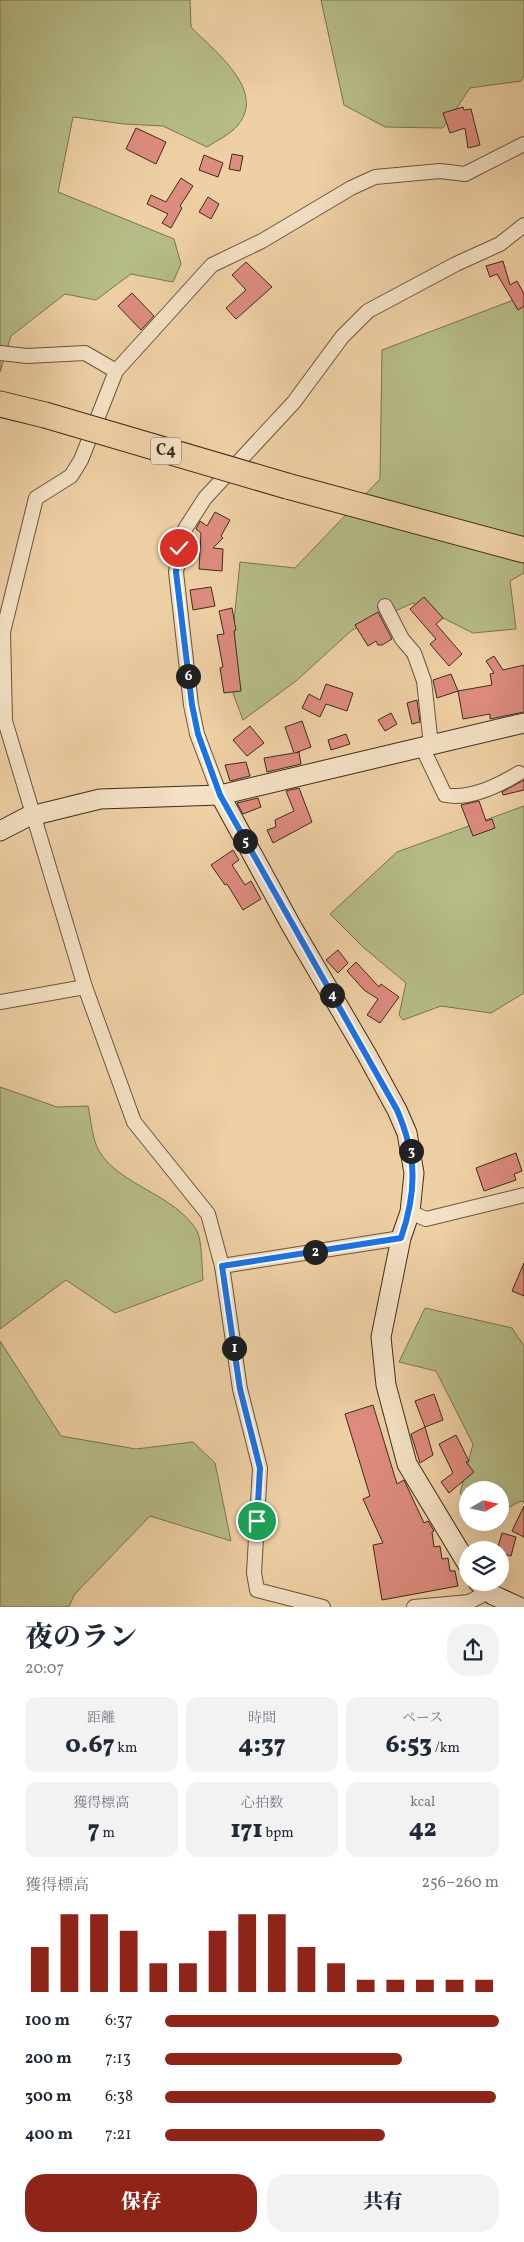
<!DOCTYPE html>
<html lang="ja">
<meta charset="utf-8">
<style>
:root{--surface:#fff;--page:#f2f2f3;--text:#1f2937;--muted:#747a83;--accent:#8f2418}
body{margin:0;font-family:Vollkorn,"Noto Serif JP",serif;background:var(--page);color:var(--text);height:100vh;display:flex;flex-direction:column;font-size:19px;white-space:nowrap}
*{box-sizing:border-box;margin:0}
p{font-size:16px;color:var(--muted)}
.icon{flex:none;width:28px;height:28px;fill:none;stroke:currentColor;stroke-width:2;stroke-linecap:round;stroke-linejoin:round}
.map{position:relative;height:1607px;overflow:hidden}
.details{display:flex;flex-direction:column;background:var(--surface);flex:1}
.details>*{flex:none}
.needle{width:32px;rotate:81deg}
.buttons{position:absolute;left:459px;top:1481px;display:grid;gap:10px}
.buttons a{display:grid;place-items:center;width:50px;height:50px;border-radius:50%;background:var(--surface);box-shadow:0 5px 20px #0002;font-size:25px}
.pin{position:absolute;display:grid;place-items:center;width:42px;height:42px;color:#fff;margin:-21px;border:2px solid #fff;border-radius:50%;box-shadow:0 1px 5px #0007}
.km{position:absolute;width:25px;height:25px;margin:-12px;border-radius:50%;background:#222;color:#fff;font-size:14px;line-height:25px;text-align:center}
.round{display:grid;place-items:center;flex:none;width:52px;height:52px;border-radius:20px;background:var(--page)}
.summary{display:flex;align-items:center;justify-content:space-between;height:85px;padding:0 25px}
h1{font-size:28px;font-weight:800;line-height:38px}
.stats{display:grid;grid-template-columns:repeat(3,1fr);gap:8px;height:85px;padding:5px 25px}
.stats div{display:grid;align-content:center;border-radius:12px;background:var(--page);text-align:center}
.stats b{font-size:25px;font-weight:800}
.stats small{font-size:14px;font-weight:400}
.stats p{font-size:14px}
.chart{height:140px;padding:10px 25px}
.chart p{display:flex;justify-content:space-between}
.chart svg{width:100%;height:90px;margin-top:5px;stroke:var(--accent);stroke-width:6}
.primary-button{display:flex;gap:10px;margin-top:auto;padding:10px 25px}
.primary-button a{flex:1;height:58px;border-radius:20px;background:var(--accent);color:#fff;font-size:20px;font-weight:800;line-height:58px;text-align:center}
.primary-button a+a{background:var(--page);color:var(--text)}
ul{padding:0 25px;list-style:none;font-size:16px}
li{display:grid;grid-template-columns:80px 60px 1fr;align-items:center;height:38px}
li i{height:12px;border-radius:6px;background:var(--accent)}
.map>svg:first-child{display:block}
.green{fill:#b6bc87;stroke:#797452}
.building{fill:#de8c7f;stroke:#3c2d1d}
.lines{fill:none;stroke-linecap:round;stroke-linejoin:round}
.street-casing{stroke:#68563f;stroke-width:16}
.secondary-casing{stroke:#3c2d1d;stroke-width:21}
.highway-casing{stroke:#3c2d1d;stroke-width:27}
.street{stroke:#f4e0c4;stroke-width:14}
.secondary{stroke:#f4e0c4;stroke-width:19}
.highway{stroke:#eed0a4;stroke-width:25}
.highway-bridge-casing{stroke:#3c2d1d;stroke-width:27;stroke-linecap:butt}
.highway-bridge{stroke:#eed0a4;stroke-width:25}
.route-casing{stroke:#fff;stroke-width:10}
.route{stroke:#1a73e8;stroke-width:6}
.labels{text-anchor:middle;dominant-baseline:central;stroke-width:4;stroke-linejoin:round;paint-order:stroke}
.shield{fill:#f4e0c4;stroke:#73634f;stroke-width:1}
.shield-label{font-size:16px;font-weight:bold;fill:#3c2d1d}
</style>
<div class="map">
<svg width="524" height="1607" viewBox="0 0 524 1607">
<rect width="100%" height="100%" fill="#eed0a4"/>
<filter id="stains"><feTurbulence type="fractalNoise" baseFrequency=".004" numOctaves="4"/><feColorMatrix values="0 0 0 0 .2 0 0 0 0 .09 0 0 0 0 .02 0 0 0 .5 -.17"/></filter>
<radialGradient id="worn" r=".72"><stop offset=".6" stop-color="#630" stop-opacity="0"/><stop offset="1" stop-color="#630" stop-opacity=".3"/></radialGradient>
<g class="green">
<path d="M 0,0 L 190,0 L 191,27 C 213,50 267,90 238,125 C 231,134 216,141 207,147 L 163,126 L 124,124 L 73,117 L 58,192 L 174,239 L 181,264 L 173,282 L 131,274 L 96,300 L 65,294 L 11,336 L 0,372 Z"/>
<polygon points="321,0 524,0 524,76 521,81 470,88 443,128 385,127 344,105"/>
<polygon points="524,296 524,573 510,581 516,629 473,633 413,603 352,630 296,681 243,720 228,680 240,562 295,568 380,479 382,350"/>
<polygon points="524,806 524,993 491,1013 441,1006 403,1020 399,1015 406,983 363,947 330,914 397,852"/>
<path d="M 0,1087 L 57,1107 L 88,1106 C 91,1119 92,1139 99,1151 C 120,1186 175,1194 197,1231 C 202,1240 202,1269 203,1280 L 115,1313 L 66,1280 L 0,1329 Z"/>
<polygon points="425,1308 512,1328 524,1346 524,1503 521,1501 500,1512 500,1490 468,1490 467,1500 460,1493 473,1444 436,1371 399,1362"/>
<polygon points="0,1341 61,1436 136,1449 193,1442 215,1463 231,1541 150,1516 74,1595 69,1607 0,1607"/>
</g>
<g class="building">
<polygon points="463,107 464,110 471,109 480,145 468,148 465,128 450,133 443,113"/>
<polygon points="136,128 166,142 156,164 126,149"/>
<polygon points="232,154 243,156 240,171 229,169"/>
<polygon points="204,155 223,163 218,177 199,170"/>
<polygon points="181,178 193,186 180,206 182,208 171,228 162,223 168,214 147,204 151,195 166,202"/>
<polygon points="208,197 219,204 211,219 199,212"/>
<polygon points="503,261 510,285 517,281 524,294 524,306 518,310 497,274 490,277 486,266"/>
<polygon points="246,262 272,287 236,319 226,308 246,290 232,275"/>
<polygon points="132,293 154,316 141,330 118,306"/>
<polygon points="215,512 230,520 221,536 223,538 213,548 223,549 222,571 199,569 201,533 196,529 200,521 207,526"/>
<polygon points="211,587 215,606 193,610 190,590"/>
<polygon points="424,597 443,618 436,624 462,654 449,666 430,644 436,639 410,609"/>
<polygon points="232,608 236,630 234,631 241,691 224,693 220,668 223,667 217,635 224,634 219,611"/>
<polygon points="378,612 392,639 382,645 378,645 376,641 368,646 355,625"/>
<polygon points="494,656 503,670 524,665 524,712 490,719 490,714 463,719 458,691 492,685 490,674 494,673 486,661"/>
<polygon points="451,674 458,691 437,698 433,680"/>
<polygon points="326,684 353,693 347,711 326,704 320,717 302,708 309,694 320,700"/>
<polygon points="417,700 420,722 412,724 407,703"/>
<polygon points="391,713 397,724 385,731 378,720"/>
<polygon points="302,721 311,747 295,753 299,752 301,764 267,772 264,758 294,753 285,727"/>
<polygon points="250,726 264,743 247,756 233,740"/>
<polygon points="346,734 350,744 331,750 328,740"/>
<polygon points="246,762 250,776 230,781 225,765"/>
<polygon points="524,780 524,790 503,795 502,792"/>
<polygon points="299,788 312,822 273,843 267,830 276,827 275,820 294,811 286,791"/>
<polygon points="258,798 261,807 243,814 237,803"/>
<polygon points="479,801 486,821 492,819 495,828 473,836 461,805"/>
<polygon points="233,850 239,860 232,865 245,885 251,881 261,899 243,910 227,884 225,885 211,865"/>
<polygon points="338,950 348,963 338,973 326,960"/>
<polygon points="356,962 379,987 381,984 399,997 380,1023 367,1015 378,999 364,990 347,971"/>
<polygon points="516,1153 522,1171 514,1174 516,1180 484,1191 476,1168"/>
<polygon points="524,1263 524,1296 512,1291"/>
<polygon points="434,1394 443,1420 425,1427 415,1401"/>
<polygon points="373,1405 397,1484 404,1480 424,1523 428,1521 434,1531 432,1532 434,1547 440,1546 442,1559 448,1558 450,1571 455,1571 458,1586 382,1600 373,1545 383,1543 363,1499 370,1496 345,1414"/>
<polygon points="425,1427 433,1455 420,1463 411,1434"/>
<polygon points="456,1435 469,1461 466,1462 474,1472 449,1493 441,1482 453,1473 439,1444"/>
<polygon points="524,1506 524,1537 512,1531"/>
<polygon points="502,1533 516,1537 511,1556 500,1553 500,1550 497,1550"/>
</g>
<g class="lines">
<g class="street-casing">
<g id="street">
<polyline points="0,353 27,356 85,353 116,371"/>
<polyline points="385,606 402,639 414,653 424,681 431,745"/>
<path d="M 422,747 L 445,795 C 470,800 498,786 519,773"/>
<polyline points="220,795 197,734 191,705 176,572 185,529 205,498 294,402 342,337 368,311 456,264 500,244 524,225"/>
<polyline points="0,1002 85,987"/>
<polyline points="410,1212 426,1219 524,1195"/>
<polyline points="222,1266 401,1238"/>
<polyline points="323,1607 257,1590 254,1573 260,1468 240,1389 222,1266 208,1214 134,1122 85,987 5,721 3,632 36,498 71,476 81,460 116,371 212,265 262,241 351,188 375,177 440,171 465,174 524,144"/>
<polyline points="414,1607 469,1602 488,1592"/>
</g>
</g>
<g class="secondary-casing">
<g id="secondary">
<polyline points="220,795 292,927 367,1055 397,1110 407,1133 414,1173 410,1212 401,1238 381,1337 386,1385 407,1464 468,1565"/>
<polyline points="0,831 27,817 100,799 220,795 524,723"/>
<polyline points="478,1582 493,1595 519,1607"/>
</g>
</g>
<g class="highway-casing">
<g id="highway">
<polyline points="0,404 45,415"/>
<polyline points="287,486 524,550"/>
</g>
</g>
<use href="#street" class="street"/>
<use href="#secondary" class="secondary"/>
<use href="#highway" class="highway"/>
<g class="highway-bridge-casing">
<polyline id="highway-bridge" points="45,415 287,486"/>
</g>
<use href="#highway-bridge" class="highway-bridge"/>
</g>
<g class="lines">
<g class="route-casing">
<path id="route" d="M 179,548 L 176,572 L 192,705 L 198,734 L 220,795 L 397,1110 C 417,1156 417,1191 401,1238 L 222,1266 L 240,1389 L 260,1468 L 257,1521"/>
</g>
<use href="#route" class="route"/>
</g>
<g class="labels">
<rect class="shield" x="151" y="437.5" width="30" height="27" rx="4"/>
<g class="shield-label">
<text x="166" y="451">C4</text>
</g>
</g>
<rect width="100%" height="100%" filter="url(#stains)"/>
<rect width="100%" height="100%" fill="url(#worn)"/>
</svg>
<div class="buttons">
<a><svg class="needle" viewBox="-14 -14 28 28"><path d="M0-13l5 13h-10z" fill="#e53935"/><path d="M0 13l5-13h-10z" fill="#747a83"/></svg></a>
<a><svg class="icon" aria-label="layers" viewBox="0 0 24 24"><path d="M12 4l9 5-9 5-9-5zM3 14l9 5 9-5"/></svg></a>
</div>
<div class="pin" style="left:257px;top:1521px;background:#1e9e55"><svg class="icon" aria-label="arrive" viewBox="0 0 24 24"><path d="M6 21V4h12l-3 4 3 4H6"/></svg></div>
<div class="pin" style="left:179px;top:548px;background:#d93025"><svg class="icon" aria-label="check" viewBox="0 0 24 24"><path d="M5 12l5 5 9-10"/></svg></div>
<b class="km" style="left:234px;top:1348px">1</b>
<b class="km" style="left:315px;top:1252px">2</b>
<b class="km" style="left:411px;top:1151px">3</b>
<b class="km" style="left:332px;top:995px">4</b>
<b class="km" style="left:245px;top:841px">5</b>
<b class="km" style="left:188px;top:676px">6</b>
</div>
<section class="details">
<div class="summary"><div><h1>夜のラン</h1><p>20:07</p></div><a class="round"><svg class="icon" aria-label="share" viewBox="0 0 24 24"><path d="M12 15V3M7 8l5-5 5 5M5 13v7h14v-7"/></svg></a></div>
<div class="stats">
<div><p>距離</p><b>0.67<small> km</small></b></div>
<div><p>時間</p><b>4:37</b></div>
<div><p>ペース</p><b>6:53<small> /km</small></b></div>
</div>
<div class="stats">
<div><p>獲得標高</p><b>7<small> m</small></b></div>
<div><p>心拍数</p><b>171<small> bpm</small></b></div>
<div><p>kcal</p><b>42</b></div>
</div>
<div class="chart"><p><span>獲得標高</span>256–260 m</p>
<svg viewBox="0 0 160 44" preserveAspectRatio="none"><path d="M5 44V22M15 44V6M25 44V6M35 44V14M45 44V30M55 44V30M65 44V14M75 44V6M85 44V6M95 44V22M105 44V30M115 44V38M125 44V38M135 44V38M145 44V38M155 44V38"/></svg>
</div>
<ul>
<li><b>100 m</b>6:37<i style="width:100%"></i></li>
<li><b>200 m</b>7:13<i style="width:71%"></i></li>
<li><b>300 m</b>6:38<i style="width:99%"></i></li>
<li><b>400 m</b>7:21<i style="width:66%"></i></li>
</ul>
<div class="primary-button"><a>保存</a><a>共有</a></div>
</section>
